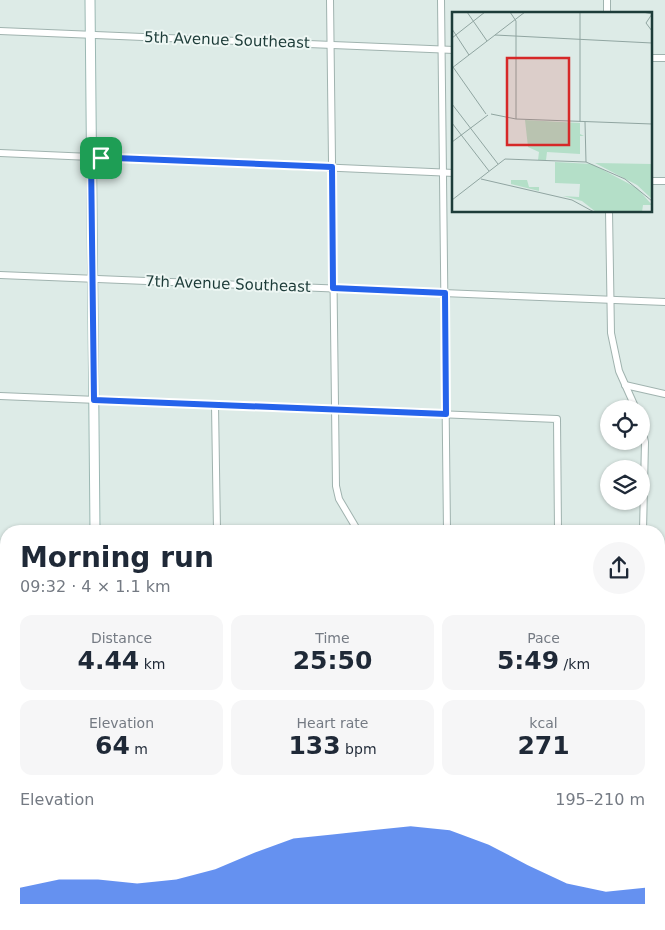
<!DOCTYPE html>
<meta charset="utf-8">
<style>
:root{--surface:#fff;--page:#f6f6f7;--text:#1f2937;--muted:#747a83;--accent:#2563eb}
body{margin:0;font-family:"DejaVu Sans",sans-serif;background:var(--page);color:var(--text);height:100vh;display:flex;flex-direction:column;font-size:19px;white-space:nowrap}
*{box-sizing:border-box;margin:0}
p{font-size:16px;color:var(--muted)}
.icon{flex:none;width:28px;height:28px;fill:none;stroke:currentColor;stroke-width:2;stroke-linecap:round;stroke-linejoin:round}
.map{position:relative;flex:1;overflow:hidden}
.side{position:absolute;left:0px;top:525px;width:665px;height:405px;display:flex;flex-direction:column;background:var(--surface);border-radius:20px 20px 0 0;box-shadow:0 1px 4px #0004}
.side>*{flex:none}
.buttons{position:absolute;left:600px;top:400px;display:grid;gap:10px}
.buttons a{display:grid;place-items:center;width:50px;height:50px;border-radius:50%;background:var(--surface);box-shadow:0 1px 4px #0004;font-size:25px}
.pin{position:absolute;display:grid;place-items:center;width:42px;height:42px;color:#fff;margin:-21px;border-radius:10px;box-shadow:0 2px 8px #0006}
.round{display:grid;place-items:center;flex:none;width:52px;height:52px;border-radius:26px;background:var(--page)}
.head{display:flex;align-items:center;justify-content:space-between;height:85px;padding:0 20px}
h1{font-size:28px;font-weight:700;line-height:38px}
.metrics{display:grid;grid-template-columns:repeat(3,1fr);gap:8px;height:85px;padding:5px 20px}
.metrics div{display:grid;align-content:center;border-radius:12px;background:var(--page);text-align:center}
.metrics b{font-size:25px;font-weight:700}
.metrics small{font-size:14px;font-weight:400}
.metrics p{font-size:14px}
.chart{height:140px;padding:10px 20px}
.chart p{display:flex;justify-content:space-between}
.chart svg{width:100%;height:90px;margin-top:5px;fill:var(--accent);opacity:.7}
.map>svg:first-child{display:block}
.green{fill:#b4dfc8}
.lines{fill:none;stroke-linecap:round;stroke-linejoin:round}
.street-casing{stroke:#a0b3af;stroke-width:8}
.secondary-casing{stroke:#9bb8b3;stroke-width:11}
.primary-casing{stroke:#c0c8c8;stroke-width:12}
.street{stroke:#fff;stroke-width:6}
.secondary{stroke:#fff;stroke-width:9}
.primary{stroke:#5da5a0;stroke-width:10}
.route-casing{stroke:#fff;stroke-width:10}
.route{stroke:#2563eb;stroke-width:6}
.labels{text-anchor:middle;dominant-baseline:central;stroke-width:4;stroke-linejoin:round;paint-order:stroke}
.street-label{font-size:15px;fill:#1d3c39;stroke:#eef7f4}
.inset-road{fill:none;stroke:#90a5a1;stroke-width:1}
.view{fill:#d62828;fill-opacity:0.15;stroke:#d62828;stroke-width:2.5}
.inset-edge{fill:none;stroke:#1d3c39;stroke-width:2.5}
</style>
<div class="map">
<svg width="665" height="930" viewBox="0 0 665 930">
<rect width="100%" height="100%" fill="#ddebe7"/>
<polygon class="green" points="659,688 665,688 665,930 221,930 221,924 659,924"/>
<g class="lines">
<g class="street-casing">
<g id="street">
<polyline points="330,0 336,486 339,499 358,531"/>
<polyline points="441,0 447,531"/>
<polyline points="607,0 607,14"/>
<polyline points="0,31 454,50"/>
<polyline points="651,58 665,58"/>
<polyline points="0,153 454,173"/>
<polyline points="651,181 665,181"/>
<polyline points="609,211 611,333 619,371 636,409"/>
<polyline points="0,275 665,302"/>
<polyline points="625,385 665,394"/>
<polyline points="0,396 557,419 558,531"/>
<polyline points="215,405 217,531"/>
<polyline points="641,424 645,442 643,531"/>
<polyline points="659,558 665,558"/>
<polyline points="0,751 6,746"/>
<polyline points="6,768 6,759"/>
<polyline points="0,863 6,871"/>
<polyline points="45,930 45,924"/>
<polyline points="163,930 163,924"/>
</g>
</g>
<g class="secondary-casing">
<polyline id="secondary" points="90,0 95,531"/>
</g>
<g class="primary-casing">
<g id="primary">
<polyline points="0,624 6,626"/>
<polyline points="0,634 6,636"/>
<polyline points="659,675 665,675"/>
<polyline points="659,683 665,683"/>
</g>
</g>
<use href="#street" class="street"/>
<use href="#secondary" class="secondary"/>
<use href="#primary" class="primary"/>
</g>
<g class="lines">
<g class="route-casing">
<polygon id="route" points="91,157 332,167 333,288 445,293 446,414 94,400"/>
</g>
<use href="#route" class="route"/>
</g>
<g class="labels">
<g class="street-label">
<text transform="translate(227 40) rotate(2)">5th Avenue Southeast</text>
<text transform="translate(228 284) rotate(2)">7th Avenue Southeast</text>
</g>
</g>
<g transform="translate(452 12)">
<rect width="200" height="200" fill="#ddebe7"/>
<path d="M 73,108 L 128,111 L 128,122 L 132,124 L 128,124 L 128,142 L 95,140 L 94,148 L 86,148 L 87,140 L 76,135 ZM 103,150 L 140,152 L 185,176 L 200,193 L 191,193 L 190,200 L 144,200 L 130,189 L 111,184 L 127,185 L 128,172 L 103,171 ZM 143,151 L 200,152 L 200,187 L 185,173 ZM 59,168 L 75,168 L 77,175 L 87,175 L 87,179 L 59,172 Z" fill="#b4dfc8"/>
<path class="inset-road" d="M 15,0 L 35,29M 58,0 L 64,9 L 64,107M 191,0 L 200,2 L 194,11 L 200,19M 0,17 L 17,43M 43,23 L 200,31M 0,26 L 33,0M 1,55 L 34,102M 0,56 L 73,0M 0,92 L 46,152M 39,102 L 64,107 L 200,112M 128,110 L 128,0M 0,111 L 37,159M 0,130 L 36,103M 134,150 L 173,167 L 200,189M 29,167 L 120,188 L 142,200M 0,188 L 53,147 L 134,150 L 133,110"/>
<path class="view" d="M 55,46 L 117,46 L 117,133 L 55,133 Z"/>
<rect width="200" height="200" class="inset-edge"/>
</g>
</svg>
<div class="buttons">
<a><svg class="icon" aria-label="locate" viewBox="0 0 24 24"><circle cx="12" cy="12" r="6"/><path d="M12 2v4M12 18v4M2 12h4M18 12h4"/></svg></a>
<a><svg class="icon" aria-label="layers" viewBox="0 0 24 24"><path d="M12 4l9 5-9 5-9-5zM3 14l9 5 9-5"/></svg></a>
</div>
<div class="pin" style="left:101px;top:158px;background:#1e9e55"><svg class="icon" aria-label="arrive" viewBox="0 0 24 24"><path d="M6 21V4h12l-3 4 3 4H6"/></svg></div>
<section class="side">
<div class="head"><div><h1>Morning run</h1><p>09:32 · 4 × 1.1 km</p></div><a class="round"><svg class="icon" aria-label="share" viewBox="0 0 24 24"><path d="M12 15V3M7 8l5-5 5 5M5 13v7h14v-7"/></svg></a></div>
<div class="metrics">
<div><p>Distance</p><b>4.44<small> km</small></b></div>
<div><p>Time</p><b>25:50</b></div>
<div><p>Pace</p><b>5:49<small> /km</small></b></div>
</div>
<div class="metrics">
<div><p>Elevation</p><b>64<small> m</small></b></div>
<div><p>Heart rate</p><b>133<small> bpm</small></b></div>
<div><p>kcal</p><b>271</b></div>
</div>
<div class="chart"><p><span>Elevation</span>195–210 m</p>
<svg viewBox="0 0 160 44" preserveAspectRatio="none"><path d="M0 44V36L10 32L20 32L30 34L40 32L50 27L60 19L70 12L80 10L90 8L100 6L110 8L120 15L130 25L140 34L150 38L160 36V44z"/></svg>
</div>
</section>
</div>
